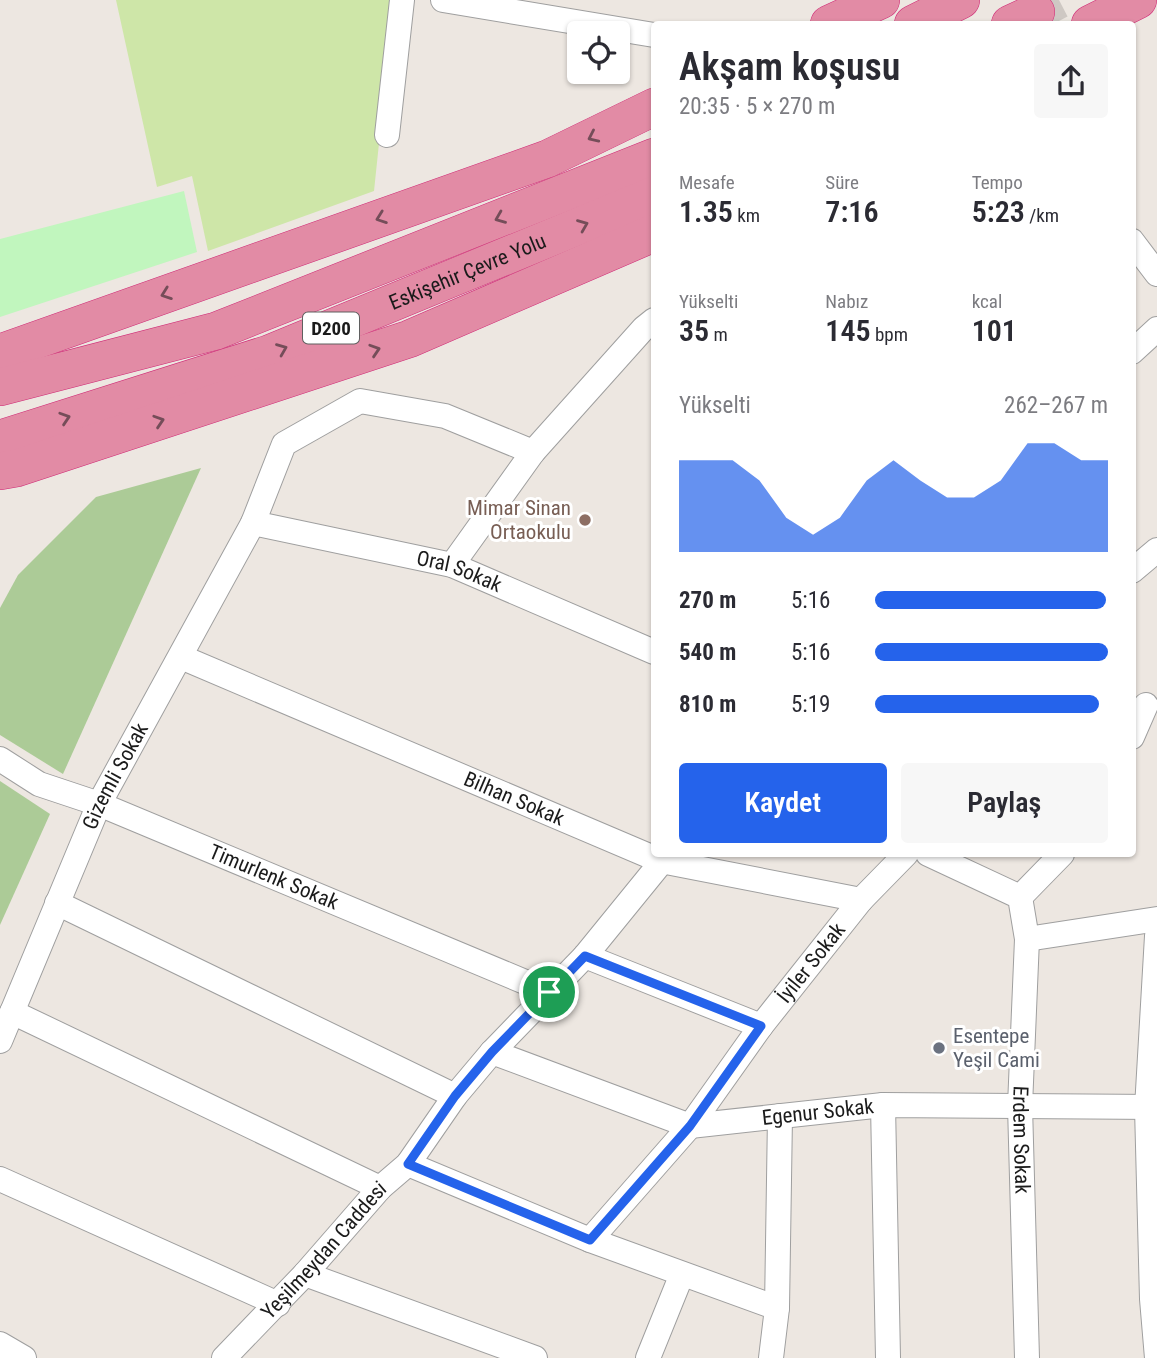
<!DOCTYPE html>
<html lang="tr">
<meta charset="utf-8">
<style>
:root{--surface:#fff;--page:#f7f7f7;--text:#2b2b33;--muted:#7c7c81;--accent:#2563eb}
body{margin:0;font-family:"Roboto Condensed",sans-serif;background:var(--page);color:var(--text);height:100vh;display:flex;flex-direction:column;font-size:26px;white-space:nowrap}
*{box-sizing:border-box;margin:0}
p{font-size:23px;color:var(--muted)}
.icon{flex:none;width:38px;height:38px;fill:none;stroke:currentColor;stroke-width:2;stroke-linecap:round;stroke-linejoin:round}
.map{position:relative;flex:1;overflow:hidden}
.sheet{position:absolute;left:651px;top:21px;width:485px;height:836px;display:flex;flex-direction:column;background:var(--surface);border-radius:7px;box-shadow:0 2px 5px #0004}
.sheet>*{flex:none}
.controls{position:absolute;left:567px;top:21px;display:grid;gap:14px}
.controls a{display:grid;place-items:center;width:63px;height:63px;border-radius:7px;background:var(--surface);box-shadow:0 2px 5px #0004;font-size:35px}
.pin{position:absolute;display:grid;place-items:center;width:60px;height:60px;color:#fff;margin:-30px;border:4px solid #fff;border-radius:50%;box-shadow:0 2px 7px #0007}
.round{display:grid;place-items:center;flex:none;width:74px;height:74px;border-radius:7px;background:var(--page)}
.head{display:flex;align-items:center;justify-content:space-between;height:119px;padding:0 28px}
h1{font-size:38px;font-weight:600;line-height:52px}
.stats{display:grid;grid-template-columns:repeat(3,1fr);gap:10px;height:119px;padding:7px 28px}
.stats div{display:grid;align-content:center}
.stats b{font-size:30px;font-weight:600}
.stats small{font-size:19px;font-weight:400}
.stats p{font-size:19px}
.chart{height:196px;padding:14px 28px}
.chart p{display:flex;justify-content:space-between}
.chart svg{width:100%;height:126px;margin-top:7px;fill:var(--accent);opacity:.7}
.action{display:flex;gap:14px;margin-top:auto;padding:14px 28px}
.action a{flex:1;height:80px;border-radius:7px;background:var(--accent);color:#fff;font-size:28px;font-weight:600;line-height:80px;text-align:center}
.action a+a{background:var(--page);color:var(--text)}
ul{padding:0 28px;list-style:none;font-size:23px}
li{display:grid;grid-template-columns:112px 84px 1fr;align-items:center;height:52px}
li i{height:18px;border-radius:9px;background:var(--accent)}
.map>svg:first-child{display:block}
.grass{fill:#cee6a8}
.forest{fill:#accb97}
.park{fill:#c1f6be}
.lines{fill:none;stroke-linecap:round;stroke-linejoin:round}
.highway-tunnel{stroke:#cec8c3;stroke-width:37;stroke-dasharray:37 18;stroke-linecap:butt}
.minor-casing{stroke:#9f9f9f;stroke-width:26}
.highway-casing{stroke:#cf2a76;stroke-width:38}
.minor{stroke:#fff;stroke-width:24}
.highway{stroke:#e28ba5;stroke-width:37}
.oneway{stroke:#754d59}
.route-casing{stroke:#fff;stroke-width:14}
.route{stroke:#2563eb;stroke-width:9}
.education-dot{fill:#8d6e63;stroke:#fff;stroke-width:2.5}
.worship-dot{fill:#6b7280;stroke:#fff;stroke-width:2.5}
.labels{text-anchor:middle;dominant-baseline:central;stroke-width:6;stroke-linejoin:round;paint-order:stroke}
.shield{fill:#fff;stroke:#5f5f5f;stroke-width:2}
.shield-label{font-size:19px;font-weight:bold;fill:#1b1b1b}
.street-label{font-size:21px;fill:#1b1b1b;stroke:#fff}
.education-label{font-size:21px;fill:#785e54;stroke:#fff;text-anchor:end}
.worship-label{font-size:21px;fill:#5b616d;stroke:#fff;text-anchor:start}
</style>
<div class="map">
<svg width="1157" height="1358" viewBox="0 0 1157 1358">
<rect width="100%" height="100%" fill="#ede7e1"/>
<polygon class="grass" points="116,0 394,0 374,191 208,251 192,176 157,187"/>
<g class="forest">
<polygon points="201,468 63,774 0,735 0,608 18,575 96,497"/>
<polygon points="0,781 50,814 0,925"/>
</g>
<polygon class="park" points="184,191 197,252 0,317 0,239"/>
<g class="lines">
<polyline class="highway-tunnel" points="1036,12 1059,0"/>
<g class="minor-casing">
<g id="minor">
<polyline points="443,0 654,35"/>
<polyline points="387,135 402,0"/>
<polyline points="1132,241 1157,274"/>
<polyline points="1132,352 1157,329"/>
<path id="s1" d="M 253,523 L 452,565 L 654,652"/>
<polyline points="452,565 533,452 644,328 654,320"/>
<polyline points="1132,571 1157,550"/>
<path id="s2" d="M 181,657 L 661,861 L 861,900"/>
<polyline points="1132,737 1146,705"/>
<path id="s3" d="M 0,759 L 39,784 L 99,804 L 549,992"/>
<path id="s4" d="M 928,854 L 1020,897 L 1027,939 L 1020,1106 L 1027,1358"/>
<polyline points="1020,897 1062,854"/>
<polyline points="57,903 455,1096"/>
<polyline points="1027,939 1157,919"/>
<polyline points="585,956 761,1026"/>
<polyline points="12,1012 380,1188"/>
<path id="s5" d="M 0,1041 L 99,804 L 253,523 L 284,444 L 360,401 L 445,416 L 533,452"/>
<path id="s6" d="M 492,1052 L 690,1126 L 883,1105 L 1157,1107"/>
<polyline points="883,1105 888,1358"/>
<polyline points="408,1164 590,1240 777,1308"/>
<polyline points="0,1179 278,1304"/>
<path id="s7" d="M 590,1240 L 690,1126 L 761,1026 L 861,900 L 906,854"/>
<polyline points="305,1274 535,1358"/>
<polyline points="0,1344 24,1358"/>
<path id="s8" d="M 224,1358 L 305,1274 L 380,1188 L 408,1164 L 455,1096 L 492,1052 L 585,956 L 668,854"/>
<polyline points="648,1358 682,1274"/>
<polyline points="771,1358 777,1308 780,1116"/>
<polyline points="1157,1358 1152,1299 1147,1108 1157,936"/>
</g>
</g>
<g class="highway-casing">
<g id="highway">
<polyline points="829,24 881,0"/>
<polyline points="913,24 961,0"/>
<polyline points="1010,24 1036,12"/>
<polyline points="1090,24 1138,0"/>
<polyline points="0,353 547,159 654,107"/>
<polyline points="0,387 216,331 654,157"/>
<path id="s9" d="M 0,439 L 268,354 L 654,195"/>
<polyline points="0,471 17,468 409,339 654,233"/>
</g>
</g>
<use href="#minor" class="minor"/>
<use href="#highway" class="highway"/>
</g>
<defs><path id="oneway-chevron" d="M-2-3.5L2.5 0L-2 3.5" fill="none" stroke-width="1.6" stroke-linecap="round" stroke-linejoin="round" transform="scale(1.75)"/></defs>
<g class="oneway">
<use href="#oneway-chevron" transform="translate(593 137) rotate(155)"/>
<use href="#oneway-chevron" transform="translate(381 218) rotate(160)"/>
<use href="#oneway-chevron" transform="translate(500 218) rotate(158)"/>
<use href="#oneway-chevron" transform="translate(583 225) rotate(-22)"/>
<use href="#oneway-chevron" transform="translate(166 294) rotate(160)"/>
<use href="#oneway-chevron" transform="translate(282 349) rotate(-22)"/>
<use href="#oneway-chevron" transform="translate(375 350) rotate(-18)"/>
<use href="#oneway-chevron" transform="translate(65 418) rotate(-18)"/>
<use href="#oneway-chevron" transform="translate(159 421) rotate(-18)"/>
</g>
<g class="lines">
<g class="route-casing">
<polygon id="route" points="585,956 761,1026 690,1126 590,1240 408,1164 455,1096 492,1052"/>
</g>
<use href="#route" class="route"/>
</g>
<circle class="education-dot" cx="585" cy="520" r="7"/>
<circle class="worship-dot" cx="939" cy="1048" r="7"/>
<g class="labels">
<rect class="shield" x="303" y="312.5" width="56" height="31" rx="5"/>
<g class="shield-label">
<text x="331" y="328">D200</text>
</g>
<g class="street-label">
<text stroke="none"><textPath href="#s9" startOffset="497">Eskişehir Çevre Yolu</textPath></text>
<text stroke="none"><textPath href="#s1" startOffset="212">Oral Sokak</textPath></text>
<text stroke="none"><textPath href="#s5" startOffset="289">Gizemli Sokak</textPath></text>
<text stroke="none"><textPath href="#s2" startOffset="362">Bilhan Sokak</textPath></text>
<text stroke="none"><textPath href="#s3" startOffset="299">Timurlenk Sokak</textPath></text>
<text stroke="none"><textPath href="#s7" startOffset="355">İyiler Sokak</textPath></text>
<text stroke="none"><textPath href="#s6" startOffset="340">Egenur Sokak</textPath></text>
<text stroke="none"><textPath href="#s4" startOffset="345">Erdem Sokak</textPath></text>
<text stroke="none"><textPath href="#s8" startOffset="147">Yeşilmeydan Caddesi</textPath></text>
</g>
<g class="education-label">
<text x="571" y="508">Mimar Sinan<tspan x="571" dy="24">Ortaokulu</tspan></text>
</g>
<g class="worship-label">
<text x="953" y="1036">Esentepe<tspan x="953" dy="24">Yeşil Cami</tspan></text>
</g>
</g>
</svg>
<div class="controls">
<a><svg class="icon" aria-label="locate" viewBox="0 0 24 24"><circle cx="12" cy="12" r="6"/><path d="M12 2v4M12 18v4M2 12h4M18 12h4"/></svg></a>
</div>
<div class="pin" style="left:549px;top:992px;background:#1e9e55"><svg class="icon" aria-label="arrive" viewBox="0 0 24 24"><path d="M6 21V4h12l-3 4 3 4H6"/></svg></div>
<section class="sheet">
<div class="head"><div><h1>Akşam koşusu</h1><p>20:35 · 5 × 270 m</p></div><a class="round"><svg class="icon" aria-label="share" viewBox="0 0 24 24"><path d="M12 15V3M7 8l5-5 5 5M5 13v7h14v-7"/></svg></a></div>
<div class="stats">
<div><p>Mesafe</p><b>1.35<small> km</small></b></div>
<div><p>Süre</p><b>7:16</b></div>
<div><p>Tempo</p><b>5:23<small> /km</small></b></div>
</div>
<div class="stats">
<div><p>Yükselti</p><b>35<small> m</small></b></div>
<div><p>Nabız</p><b>145<small> bpm</small></b></div>
<div><p>kcal</p><b>101</b></div>
</div>
<div class="chart"><p><span>Yükselti</span>262–267 m</p>
<svg viewBox="0 0 160 44" preserveAspectRatio="none"><path d="M0 44V12L10 12L20 12L30 19L40 32L50 38L60 32L70 19L80 12L90 19L100 25L110 25L120 19L130 6L140 6L150 12L160 12V44z"/></svg>
</div>
<ul>
<li><b>270 m</b>5:16<i style="width:99%"></i></li>
<li><b>540 m</b>5:16<i style="width:100%"></i></li>
<li><b>810 m</b>5:19<i style="width:96%"></i></li>
</ul>
<div class="action"><a>Kaydet</a><a>Paylaş</a></div>
</section>
</div>
